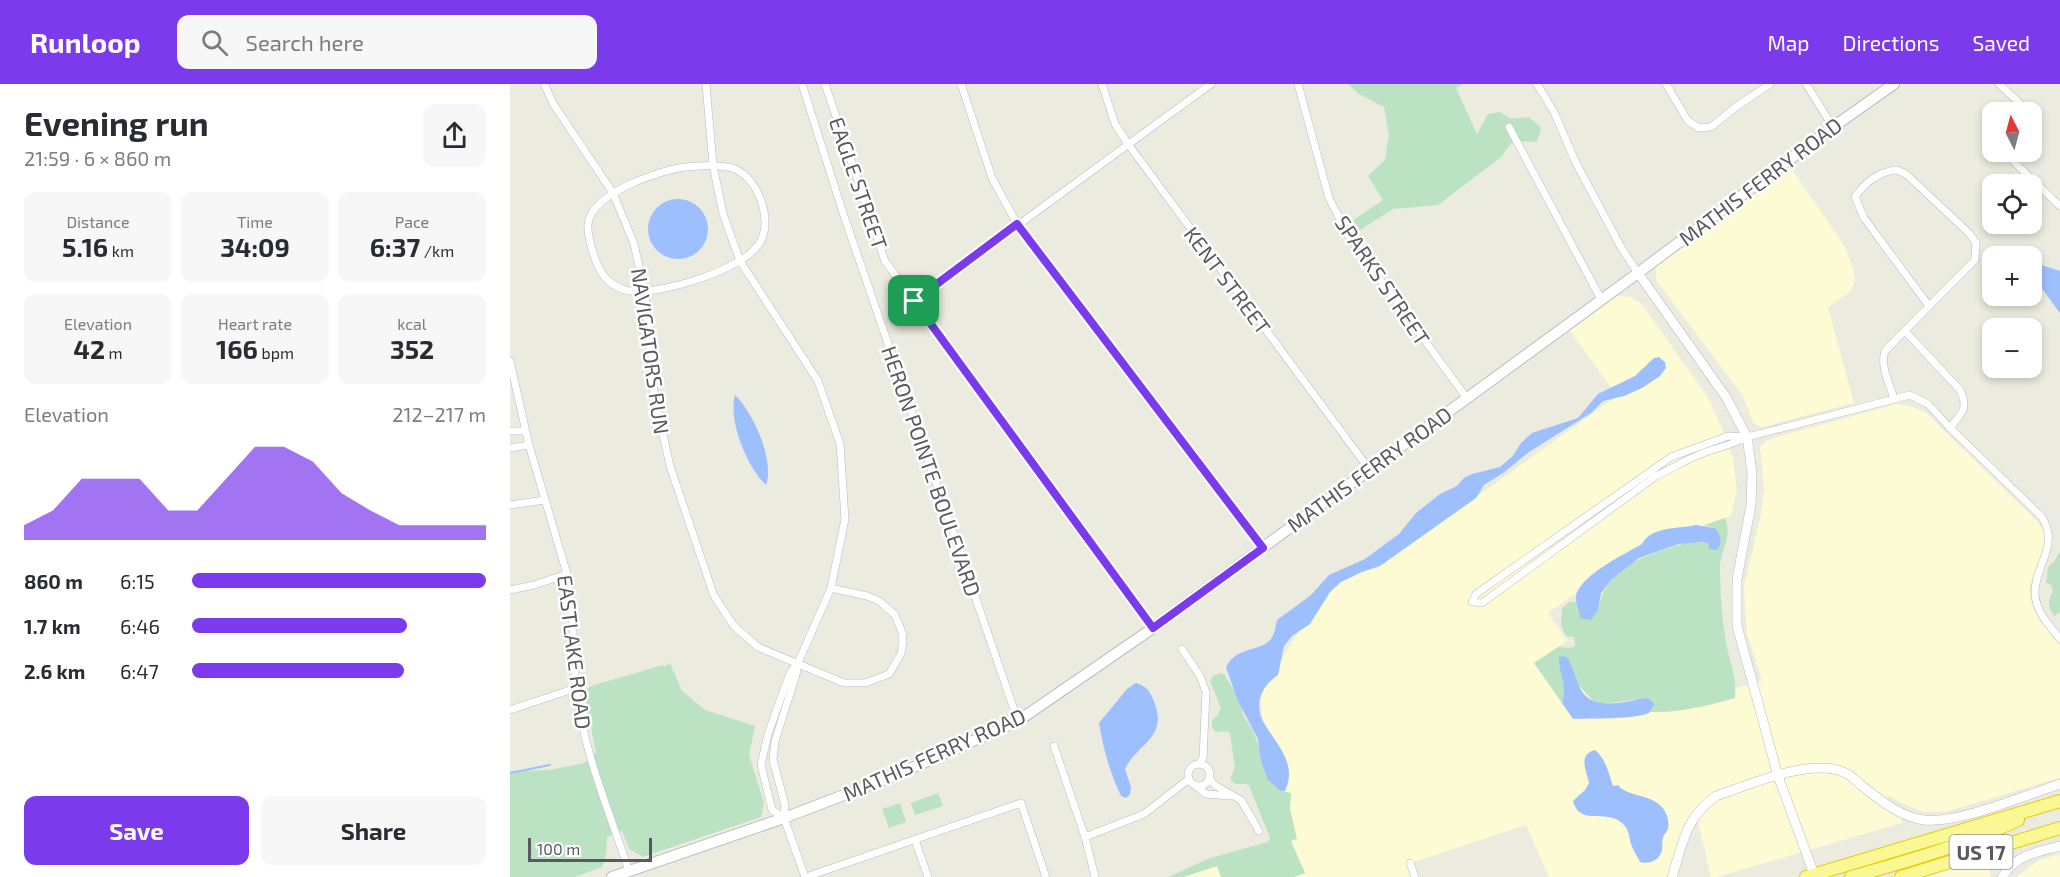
<!DOCTYPE html>
<meta charset="utf-8">
<style>
:root{--surface:#fff;--page:#f7f7f7;--text:#2b2b33;--muted:#7c7c81;--accent:#7c3aed}
body{margin:0;font-family:"Exo 2",sans-serif;background:var(--page);color:var(--text);height:100vh;display:flex;flex-direction:column;font-size:22px;white-space:nowrap}
*{box-sizing:border-box;margin:0}
p{font-size:20px;color:var(--muted)}
.icon{flex:none;width:33px;height:33px;fill:none;stroke:currentColor;stroke-width:2;stroke-linecap:round;stroke-linejoin:round}
.map{position:relative;flex:1;overflow:hidden}
.side{display:flex;flex-direction:column;background:var(--surface);width:510px}
.side>*{flex:none}
.needle{width:39px;rotate:354deg}
.controls{position:absolute;left:1472px;top:18px;display:grid;gap:12px}
.controls a{display:grid;place-items:center;width:60px;height:60px;border-radius:12px;background:var(--surface);box-shadow:0 3px 9px #0003;font-size:30px}
.scale{position:absolute;left:18px;bottom:15px;width:124px;box-sizing:border-box;padding-left:6px;border:3px solid #585a60;border-top:0;font-size:16px;line-height:21px;white-space:nowrap;color:#585a60;-webkit-text-stroke:4px #fff;paint-order:stroke}
.pin{position:absolute;display:grid;place-items:center;width:51px;height:51px;color:#fff;margin:-26px;border-radius:12px;box-shadow:0 3px 9px #0006}
.round{display:grid;place-items:center;flex:none;width:63px;height:63px;border-radius:12px;background:var(--page)}
.summary{display:flex;align-items:center;justify-content:space-between;height:102px;padding:0 24px}
h1{font-size:33px;font-weight:700;line-height:45px}
.stats{display:grid;grid-template-columns:repeat(3,1fr);gap:9px;height:102px;padding:6px 24px}
.stats div{display:grid;align-content:center;border-radius:12px;background:var(--page);text-align:center}
.stats b{font-size:26px;font-weight:700}
.stats small{font-size:16px;font-weight:400}
.stats p{font-size:16px}
.chart{height:168px;padding:12px 24px}
.chart p{display:flex;justify-content:space-between}
.chart svg{width:100%;height:108px;margin-top:6px;fill:var(--accent);opacity:.7}
.cta{display:flex;gap:12px;margin-top:auto;padding:12px 24px}
.cta a{flex:1;height:69px;border-radius:12px;background:var(--accent);color:#fff;font-size:24px;font-weight:700;line-height:69px;text-align:center}
.cta a+a{background:var(--page);color:var(--text)}
ul{padding:0 24px;list-style:none;font-size:20px}
li{display:grid;grid-template-columns:96px 72px 1fr;align-items:center;height:45px}
li i{height:15px;border-radius:8px;background:var(--accent)}
header{display:flex;align-items:center;gap:36px;box-sizing:border-box;height:84px;padding:0 30px;background:var(--accent);color:#fff}
header strong{font-size:28px}
nav{display:flex;gap:33px;margin-inline-start:auto;font-size:21px}
.search{width:420px;height:54px;background:var(--page);display:flex;align-items:center;gap:15px;box-sizing:border-box;padding:0 21px;border-radius:12px;color:var(--muted);font-size:22px}
main{display:flex;flex:1;min-height:0}
.map>svg:first-child{display:block}
.commercial{fill:#fcfbd3}
.green{fill:#bbe3c3}
.water{fill:#9dbffd}
.lines{fill:none;stroke-linecap:round;stroke-linejoin:round}
.stream{stroke:#9dbffd;stroke-width:2}
.minor-casing{stroke:#babbc1;stroke-width:8}
.tertiary-casing{stroke:#babbc1;stroke-width:10}
.secondary-casing{stroke:#bcbdc5;stroke-width:12}
.trunk-casing{stroke:#e4cd06;stroke-width:14}
.minor{stroke:#fff;stroke-width:7}
.tertiary{stroke:#fff;stroke-width:9}
.secondary{stroke:#fff;stroke-width:10}
.trunk{stroke:#faf894;stroke-width:12}
.route-casing{stroke:#fff;stroke-width:12}
.route{stroke:#7c3aed;stroke-width:8}
.labels{text-anchor:middle;dominant-baseline:central;stroke-width:5;stroke-linejoin:round;paint-order:stroke}
.shield{fill:#fff;stroke:#8a8c90;stroke-width:1.5}
.shield-label{font-size:20px;font-weight:bold;fill:#585a60}
.street-label{font-size:21px;fill:#585a60;stroke:#fff}
</style>
<header>
<strong>Runloop</strong>
<div class="search"><svg class="icon" aria-label="search" viewBox="0 0 24 24"><circle cx="10" cy="10" r="6"/><path d="M15 15l6 6"/></svg>Search here</div>
<nav><a>Map</a><a>Directions</a><a>Saved</a></nav>
</header>
<main>
<section class="side">
<div class="summary"><div><h1>Evening run</h1><p>21:59 · 6 × 860 m</p></div><a class="round"><svg class="icon" aria-label="share" viewBox="0 0 24 24"><path d="M12 15V3M7 8l5-5 5 5M5 13v7h14v-7"/></svg></a></div>
<div class="stats">
<div><p>Distance</p><b>5.16<small> km</small></b></div>
<div><p>Time</p><b>34:09</b></div>
<div><p>Pace</p><b>6:37<small> /km</small></b></div>
</div>
<div class="stats">
<div><p>Elevation</p><b>42<small> m</small></b></div>
<div><p>Heart rate</p><b>166<small> bpm</small></b></div>
<div><p>kcal</p><b>352</b></div>
</div>
<div class="chart"><p><span>Elevation</span>212–217 m</p>
<svg viewBox="0 0 160 44" preserveAspectRatio="none"><path d="M0 44V38L10 32L20 19L30 19L40 19L50 32L60 32L70 19L80 6L90 6L100 12L110 25L120 32L130 38L140 38L150 38L160 38V44z"/></svg>
</div>
<ul>
<li><b>860 m</b>6:15<i style="width:100%"></i></li>
<li><b>1.7 km</b>6:46<i style="width:73%"></i></li>
<li><b>2.6 km</b>6:47<i style="width:72%"></i></li>
</ul>
<div class="cta"><a>Save</a><a>Share</a></div>
</section>
<div class="map">
<svg width="1550" height="793" viewBox="0 0 1550 793">
<rect width="100%" height="100%" fill="#ebebdf"/>
<g class="commercial">
<polygon points="1281,84 1334,161 1343,184 1345,197 1340,208 1318,223 1344,319 1253,343 1247,342 1243,338 1233,312 1146,196 1146,183"/>
<polygon points="1107,212 1120,213 1131,219 1197,312 1211,341 1223,375 1227,407 1221,432 1131,463 1038,529 1057,557 1024,579 1152,624 1252,597 1237,550 1234,503 1251,430 1254,405 1250,363 1256,357 1266,353 1387,320 1400,322 1415,328 1527,437 1532,444 1535,455 1534,465 1519,503 1521,517 1528,534 1550,562 1550,694 1435,728 1414,728 1389,718 1377,710 1380,722 1389,728 1392,739 1207,793 1201,793 1186,730 1162,793 1039,793 1016,741 901,779 905,793 674,793 781,756 775,741 776,677 753,638 750,611 815,503 845,485 870,482 1107,312 1060,247"/>
<polygon points="1550,770 1550,793 1507,793 1529,776"/>
<polygon points="1475,773 1481,793 1413,793"/>
</g>
<g class="green">
<polygon points="838,0 953,0 946,4 967,50 978,30 990,28 1001,35 1019,33 1031,44 1027,58 1003,57 991,73 928,121 883,125 842,151 836,141 873,116 858,92 875,76 879,51 874,23 849,10"/>
<path d="M 1215,434 C 1223,455 1210,465 1210,484 C 1210,508 1212,535 1216,559 C 1220,580 1227,591 1225,614 C 1198,622 1169,629 1140,628 L 1145,620 L 1138,614 L 1093,620 L 1083,617 L 1049,580 L 1055,602 L 1052,619 L 1024,579 L 1048,563 L 1059,564 L 1065,562 L 1064,553 L 1056,552 L 1051,542 L 1052,524 L 1060,518 L 1066,518 L 1070,530 L 1088,526 C 1096,487 1123,476 1157,465 C 1171,460 1185,456 1199,460 L 1205,444 L 1195,441 Z"/>
<path d="M 1550,467 L 1550,528 L 1544,532 C 1539,524 1536,517 1543,508 L 1541,501 L 1536,499 L 1538,483 L 1544,478 Z"/>
<polygon points="160,579 172,607 195,626 245,642 239,671 254,719 251,733 133,773 119,765 112,747 97,753 96,771 92,783 65,793 0,793 0,687 40,686 74,679 86,669 74,607 81,602 153,581 154,583"/>
<polygon points="710,589 714,590 730,617 733,631 742,645 765,701 771,707 781,709 780,725 787,755 781,757 795,789 784,793 711,793 707,782 674,793 658,793 700,774 758,758 760,754 739,702 736,700 725,700 720,695 725,684 720,649 717,647 706,648 702,644 702,636 707,632 711,624 700,597 703,592"/>
<polygon points="428,709 433,722 405,731 401,719"/>
<polygon points="390,719 396,738 379,744 372,725"/>
</g>
<g class="water">
<circle cx="168" cy="145" r="30"/>
<polygon points="1528,180 1550,187 1550,229 1527,198 1526,182"/>
<path d="M 1149,273 L 1155,278 L 1156,284 L 1150,292 L 1132,304 L 1114,312 L 1093,317 L 1081,329 L 1019,368 L 993,389 L 974,401 L 966,414 L 870,482 L 852,488 L 831,498 L 820,508 L 800,540 L 782,552 L 774,562 L 768,591 C 752,601 743,621 754,639 C 766,660 788,679 775,707 L 771,707 L 758,696 L 751,677 L 748,655 L 727,615 L 716,583 C 728,561 749,569 761,555 C 765,549 766,542 767,536 L 801,511 L 819,491 L 855,475 L 889,450 L 906,429 L 930,410 L 947,402 L 954,394 L 962,390 L 990,383 L 1003,372 L 1011,359 L 1022,349 L 1068,334 L 1088,310 L 1125,292 L 1144,274 Z"/>
<path d="M 225,311 C 243,328 265,377 256,401 C 237,383 218,337 225,311 Z"/>
<path d="M 1186,441 L 1205,444 C 1211,451 1213,459 1207,466 L 1199,465 L 1199,460 L 1192,458 L 1169,460 L 1129,474 L 1102,495 L 1091,509 L 1088,526 L 1081,536 L 1070,534 C 1070,526 1065,520 1066,512 C 1070,491 1115,470 1132,460 C 1141,442 1169,445 1186,441 Z"/>
<path d="M 1053,572 L 1058,574 C 1063,584 1066,596 1071,606 C 1085,629 1117,616 1138,614 L 1145,620 C 1144,621 1141,627 1140,628 C 1130,636 1077,634 1063,635 L 1052,619 C 1058,598 1048,590 1049,573 Z"/>
<path d="M 626,599 C 636,602 639,606 643,615 C 660,654 628,658 615,685 L 621,703 L 620,710 L 616,714 L 611,712 C 600,689 593,664 589,639 L 617,605 Z"/>
<path d="M 1085,666 C 1096,675 1099,690 1103,702 L 1108,701 C 1118,715 1149,708 1157,732 C 1158,735 1159,742 1158,745 C 1157,748 1154,750 1153,753 C 1151,759 1154,765 1150,771 C 1146,778 1137,780 1130,778 C 1127,772 1123,766 1121,760 C 1119,752 1119,745 1112,739 C 1095,724 1070,743 1063,717 L 1075,706 L 1079,699 C 1077,687 1067,671 1085,666 Z"/>
</g>
<g class="lines">
<polyline class="stream" points="0,689 40,681"/>
<g class="minor-casing">
<g id="minor">
<polyline points="34,0 44,21 103,109 124,160 135,208 144,310 160,382 204,512 224,542 248,563 334,599 355,599 379,590 391,570 393,557 392,548 385,531 369,517 357,512 321,504"/>
<polyline points="196,0 203,81 213,130 230,177 308,297 330,360 335,435 321,504 288,579 280,589 258,650 251,681 262,726 274,734"/>
<polyline points="292,0 333,129 508,637"/>
<polyline points="315,0 375,177 643,544"/>
<polyline points="451,0 482,94 507,140 753,464"/>
<polyline points="592,0 605,40 618,60 859,385"/>
<polyline points="788,0 819,114 839,153 956,313"/>
<polyline points="1027,0 1044,28 1066,79 1112,165 1128,189"/>
<polyline points="1156,0 1178,37 1189,44 1201,43 1227,22 1260,0"/>
<polyline points="1296,0 1323,43"/>
<polyline points="1489,0 1519,28"/>
<polyline points="1521,30 1523,32 1524,48 1521,51"/>
<polyline points="999,43 1091,215"/>
<polyline points="1505,68 1502,76 1550,122"/>
<path d="M 203,81 C 210,83 219,82 225,85 C 249,95 264,138 249,160 C 232,186 150,211 120,207 C 102,204 91,192 85,175 C 82,164 77,152 78,140 C 82,109 149,86 176,83 C 185,82 194,82 203,81 Z"/>
<path d="M 1387,86 L 1396,90 L 1460,150 L 1466,159 L 1465,176 L 1419,222 L 1354,134 L 1345,113 C 1354,99 1370,87 1387,86 Z"/>
<polyline points="404,217 701,0"/>
<path d="M 1395,247 L 1450,306 C 1459,326 1452,328 1440,344"/>
<path d="M 0,277 L 19,361 L 57,490 C 65,527 62,565 66,603 C 73,667 99,727 119,787"/>
<path d="M 1384,314 C 1379,299 1370,282 1375,267 L 1419,222"/>
<polyline points="0,347 15,347"/>
<path d="M 1237,353 L 1218,352 L 1161,373 L 966,510 L 962,518 L 972,519 L 1146,392 C 1161,385 1175,376 1191,370 C 1206,364 1222,361 1237,353 L 1400,311 L 1418,320 L 1440,344 L 1532,433 C 1550,463 1524,481 1525,510 C 1526,528 1540,542 1550,555"/>
<polyline points="0,364 19,361"/>
<polyline points="0,421 35,416"/>
<polyline points="0,506 24,501 57,490"/>
<polyline points="672,565 690,592 696,608 693,674 689,680"/>
<polyline points="288,579 286,591 265,657 263,676 275,721 274,734 295,793"/>
<polyline points="0,626 66,604"/>
<polyline points="544,662 575,753 585,793"/>
<circle cx="689" cy="691" r="11"/>
<polyline points="699,695 706,702 731,716 749,747"/>
<polyline points="685,701 696,710 721,712"/>
<polyline points="575,753 634,730 679,695"/>
<polyline points="405,756 418,793"/>
<polyline points="900,779 905,793"/>
<polyline points="296,793 511,719 536,793"/>
</g>
</g>
<g class="tertiary-casing">
<g id="tertiary">
<polyline points="1128,189 1216,313 1237,353 1242,388 1241,421 1227,495 1227,542 1268,692 1305,793"/>
<path d="M 1162,793 C 1173,759 1175,734 1206,712 C 1238,701 1300,674 1333,688 C 1340,690 1346,697 1351,701 C 1370,716 1390,733 1414,736 C 1449,740 1515,711 1550,700"/>
<path d="M 1492,793 C 1507,770 1525,769 1550,762"/>
</g>
</g>
<g class="secondary-casing">
<polyline id="secondary" points="102,793 274,734 386,691 508,637 643,544 1128,189 1323,43 1384,0"/>
</g>
<g class="trunk-casing">
<g id="trunk">
<polyline points="1296,793 1550,717"/>
<path d="M 1341,793 C 1398,777 1454,761 1508,736"/>
<polyline points="1391,793 1550,744"/>
</g>
</g>
<use href="#minor" class="minor"/>
<use href="#tertiary" class="tertiary"/>
<use href="#secondary" class="secondary"/>
<use href="#trunk" class="trunk"/>
</g>
<g class="lines">
<g class="route-casing">
<polygon id="route" points="507,140 753,464 643,544 404,217"/>
</g>
<use href="#route" class="route"/>
</g>
<g class="labels">
<rect class="shield" x="1439.5" y="751" width="63" height="34" rx="4.5"/>
<g class="shield-label">
<text x="1471" y="768">US 17</text>
</g>
<g class="street-label">
<text transform="translate(1250 97) rotate(-37)">MATHIS FERRY ROAD</text>
<text transform="translate(349 99) rotate(71)">EAGLE STREET</text>
<text transform="translate(718 196) rotate(53)">KENT STREET</text>
<text transform="translate(873 196) rotate(56)">SPARKS STREET</text>
<text transform="translate(141 267) rotate(82)">NAVIGATORS RUN</text>
<text transform="translate(859 385) rotate(-36)">MATHIS FERRY ROAD</text>
<text transform="translate(422 387) rotate(71)">HERON POINTE BOULEVARD</text>
<text transform="translate(65 568) rotate(83)">EASTLAKE ROAD</text>
<text transform="translate(424 670) rotate(-24)">MATHIS FERRY ROAD</text>
</g>
</g>
</svg>
<div class="controls">
<a><svg class="needle" viewBox="-14 -14 28 28"><path d="M0-13l5 13h-10z" fill="#e53935"/><path d="M0 13l5-13h-10z" fill="#7c7c81"/></svg></a>
<a><svg class="icon" aria-label="locate" viewBox="0 0 24 24"><circle cx="12" cy="12" r="6"/><path d="M12 2v4M12 18v4M2 12h4M18 12h4"/></svg></a>
<a>+</a>
<a>−</a>
</div>
<div class="scale">100 m</div>
<div class="pin" style="left:404px;top:217px;background:#1e9e55"><svg class="icon" aria-label="arrive" viewBox="0 0 24 24"><path d="M6 21V4h12l-3 4 3 4H6"/></svg></div>
</div>
</main>
